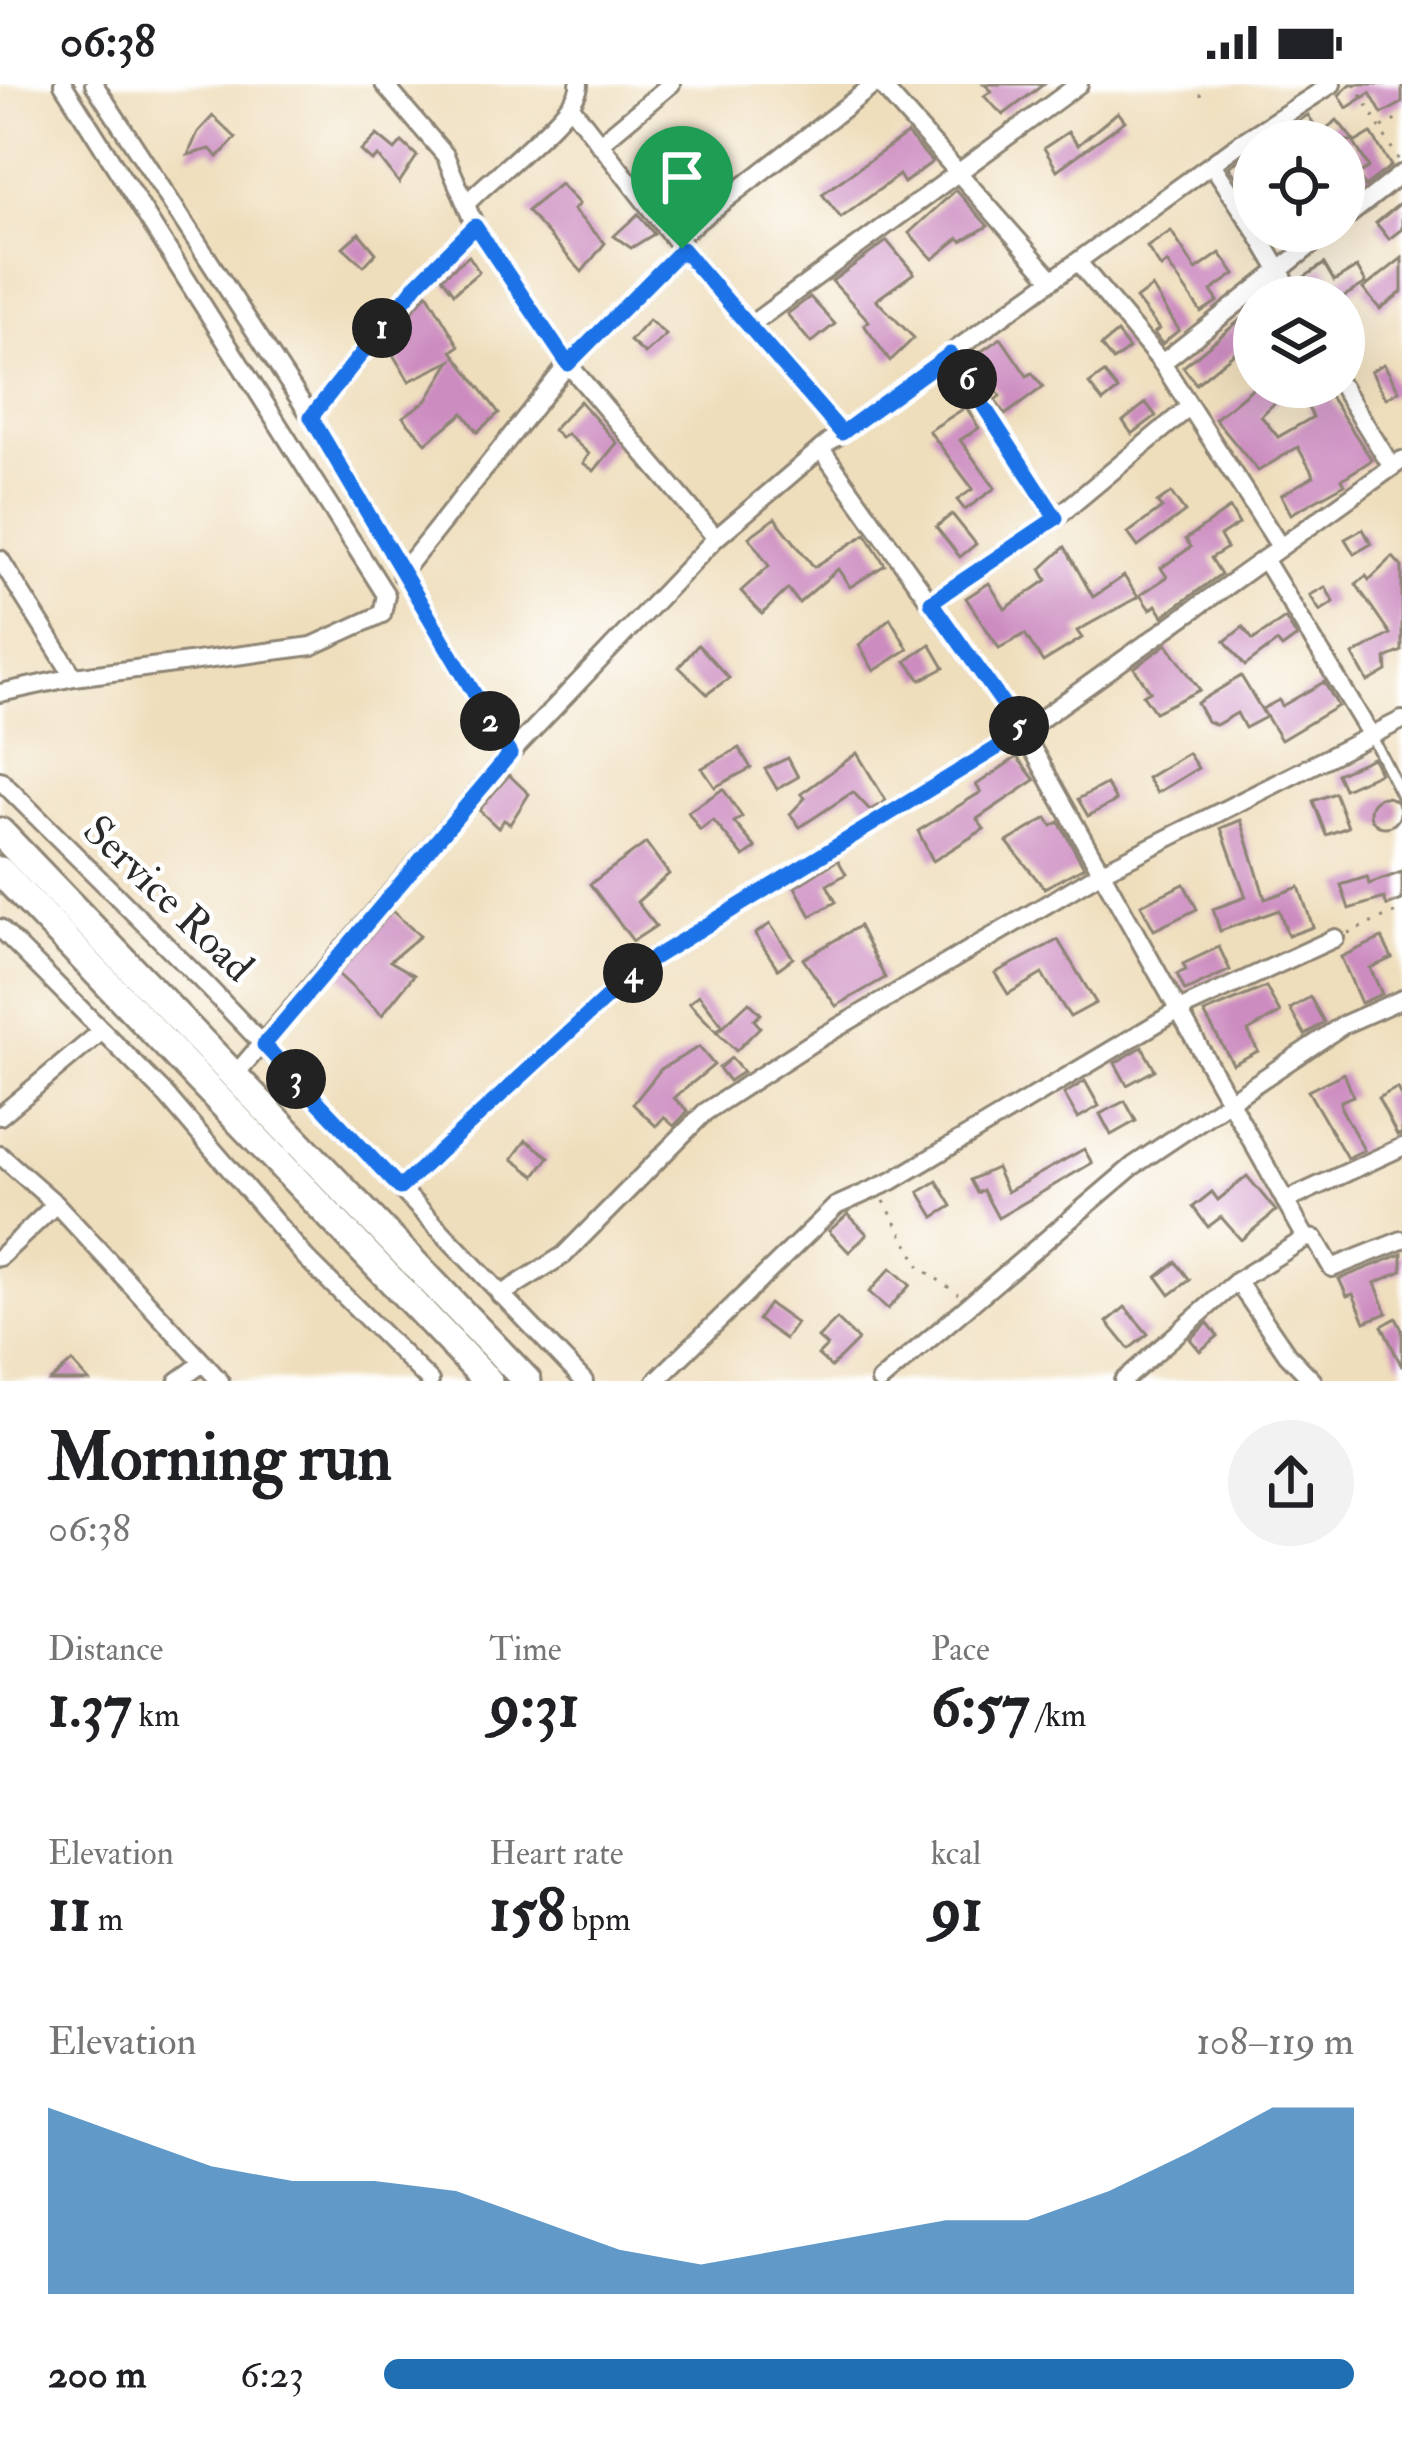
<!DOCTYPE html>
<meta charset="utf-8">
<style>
:root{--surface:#fff;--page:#f2f2f2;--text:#202124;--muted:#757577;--accent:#1f6fb2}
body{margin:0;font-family:"IM FELL Double Pica",serif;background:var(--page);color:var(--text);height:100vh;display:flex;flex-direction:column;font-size:45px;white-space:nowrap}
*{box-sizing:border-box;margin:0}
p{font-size:39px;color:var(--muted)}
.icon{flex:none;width:66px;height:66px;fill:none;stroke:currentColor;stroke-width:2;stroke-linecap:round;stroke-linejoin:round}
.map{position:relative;height:1297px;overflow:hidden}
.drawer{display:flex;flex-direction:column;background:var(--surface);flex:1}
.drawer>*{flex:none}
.tools{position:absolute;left:1233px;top:36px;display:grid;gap:24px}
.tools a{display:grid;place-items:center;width:132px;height:132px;border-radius:50%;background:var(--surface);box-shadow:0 12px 48px #0002;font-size:60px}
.pin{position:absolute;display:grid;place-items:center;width:102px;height:102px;color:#fff;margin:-123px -51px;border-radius:50% 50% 50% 0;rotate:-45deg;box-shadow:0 0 12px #0007}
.pin .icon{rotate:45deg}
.km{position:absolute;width:60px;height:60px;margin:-30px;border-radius:50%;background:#222;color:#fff;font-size:33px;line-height:60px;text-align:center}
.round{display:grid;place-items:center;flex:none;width:126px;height:126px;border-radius:63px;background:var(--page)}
.headline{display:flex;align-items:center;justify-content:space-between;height:204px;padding:0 48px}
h1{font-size:66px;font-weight:800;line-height:90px}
.metrics{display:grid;grid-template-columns:repeat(3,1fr);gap:18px;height:204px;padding:12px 48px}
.metrics div{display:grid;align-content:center}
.metrics b{font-size:60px;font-weight:800}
.metrics small{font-size:33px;font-weight:400}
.metrics p{font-size:33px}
.chart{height:336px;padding:24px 48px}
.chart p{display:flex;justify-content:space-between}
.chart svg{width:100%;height:216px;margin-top:12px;fill:var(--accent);opacity:.7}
ul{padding:0 48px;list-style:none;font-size:39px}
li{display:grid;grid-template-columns:192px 144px 1fr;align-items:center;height:90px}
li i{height:30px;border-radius:15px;background:var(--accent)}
.status{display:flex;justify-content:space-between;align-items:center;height:84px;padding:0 60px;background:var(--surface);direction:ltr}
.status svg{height:33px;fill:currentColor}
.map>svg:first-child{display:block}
.building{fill:#cc8cc0}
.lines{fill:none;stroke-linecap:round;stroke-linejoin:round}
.lane-casing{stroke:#8d8474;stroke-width:15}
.street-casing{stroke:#8d8474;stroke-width:22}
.primary-casing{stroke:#8d8474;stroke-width:33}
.path{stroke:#8d8474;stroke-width:3;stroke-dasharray:3 9;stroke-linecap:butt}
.lane{stroke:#fff;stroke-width:9}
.street{stroke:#fff;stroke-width:16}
.primary{stroke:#fff;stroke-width:27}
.route-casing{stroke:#fff;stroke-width:24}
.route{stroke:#1a73e8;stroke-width:15}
.labels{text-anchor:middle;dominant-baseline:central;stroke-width:9;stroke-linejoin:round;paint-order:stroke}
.street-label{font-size:42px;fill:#2b2b2b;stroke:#fff}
</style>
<div class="status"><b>06:38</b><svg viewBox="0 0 49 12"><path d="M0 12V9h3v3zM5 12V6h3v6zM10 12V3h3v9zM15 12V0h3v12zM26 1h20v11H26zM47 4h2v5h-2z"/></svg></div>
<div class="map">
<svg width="1402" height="1297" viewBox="0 0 1402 1297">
<rect width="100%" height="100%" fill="#fff"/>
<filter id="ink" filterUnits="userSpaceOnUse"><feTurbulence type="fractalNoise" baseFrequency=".00833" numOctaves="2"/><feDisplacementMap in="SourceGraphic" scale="24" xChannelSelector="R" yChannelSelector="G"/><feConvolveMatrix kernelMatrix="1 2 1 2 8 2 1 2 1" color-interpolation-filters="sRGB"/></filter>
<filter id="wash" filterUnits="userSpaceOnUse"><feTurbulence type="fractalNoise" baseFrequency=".004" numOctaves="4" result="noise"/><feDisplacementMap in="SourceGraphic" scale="48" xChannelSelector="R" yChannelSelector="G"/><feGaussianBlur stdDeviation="2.7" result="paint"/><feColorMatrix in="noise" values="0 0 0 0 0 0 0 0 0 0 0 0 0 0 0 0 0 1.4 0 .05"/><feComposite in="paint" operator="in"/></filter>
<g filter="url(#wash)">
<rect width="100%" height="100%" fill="#efdebc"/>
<g id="blocks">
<g class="building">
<polygon points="984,0 1044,0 1003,31 984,12 992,7"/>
<polygon points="1351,0 1402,0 1402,19 1382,30 1370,9 1347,24 1339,11"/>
<polygon points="1118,28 1125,37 1057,86 1044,64 1068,48 1078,61"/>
<polygon points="1308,31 1316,43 1294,57 1286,45"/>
<polygon points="213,32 236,54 218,73 210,65 188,71 198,48"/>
<polygon points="1337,36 1354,57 1310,57"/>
<polygon points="1371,49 1391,82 1365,102 1357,91 1369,83 1354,59"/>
<polygon points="699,50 716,74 676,108 686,120 672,124 656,103 676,85 669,76"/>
<polygon points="907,50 932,78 904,99 899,91 841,134 822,110"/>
<polygon points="377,51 395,66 402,58 417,72 399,99 378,72 372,77 361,67"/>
<polygon points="1254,65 1254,82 1236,93 1229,83"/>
<polygon points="560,100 579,120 573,126 605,159 582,188 527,127"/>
<polygon points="956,106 988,142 962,157 959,154 933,175 909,149"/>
<polygon points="1402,118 1402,145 1389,155 1376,139"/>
<polygon points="638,130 654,150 631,164 614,152"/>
<polygon points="1171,147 1196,186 1220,169 1235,190 1211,207 1218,217 1201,228 1167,179 1161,184 1147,163"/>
<polygon points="359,149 376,169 364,182 343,163"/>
<polygon points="887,157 914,189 876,216 914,254 890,277 864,241 869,237 832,197"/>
<polygon points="469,172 479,188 454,209 442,193"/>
<polygon points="1402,174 1402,208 1380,225 1363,205"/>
<polygon points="1324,180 1334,197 1357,183 1366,199 1343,213 1311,213 1300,196"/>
<polygon points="1152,203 1179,246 1162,260 1154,249 1159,245 1136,215"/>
<polygon points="427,209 459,262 452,267 499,329 477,348 463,329 426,359 403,333 427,316 451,277 409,297 386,259"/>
<polygon points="810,213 835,240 811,259 787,230"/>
<polygon points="649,236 666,251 645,270 630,257"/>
<polygon points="1240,236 1254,253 1196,300 1183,283"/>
<polygon points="1117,249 1129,265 1113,277 1101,262"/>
<polygon points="1001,254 1027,292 1032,289 1043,303 1005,331 995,316 1000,312 973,273"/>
<polygon points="1384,280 1399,307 1386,314 1371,287"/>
<polygon points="1104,289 1118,306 1103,318 1089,300"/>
<polygon points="1254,303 1291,303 1261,332 1278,353 1313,333 1308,324 1329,311 1372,376 1342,395 1345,400 1291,430 1281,411 1314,392 1298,363 1258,387 1215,335"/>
<polygon points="580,317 617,359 594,387 583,379 589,370 567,350 561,354 553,346"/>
<polygon points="1146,319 1156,332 1132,350 1123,337"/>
<polygon points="966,323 979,344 960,356 995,404 965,426 957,416 973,405 929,347"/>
<polygon points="1171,409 1185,428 1138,463 1128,449 1162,424 1157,419"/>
<polygon points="1230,424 1239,440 1220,452 1227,464 1211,474 1221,490 1163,532 1156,521 1150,526 1140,511 1167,493 1161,484 1191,463 1186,455"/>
<polygon points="952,430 976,460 960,473 936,443"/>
<polygon points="775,434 814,483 866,450 885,481 850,503 838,485 799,519 788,505 762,530 741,507 769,482 749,453"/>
<polygon points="1363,445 1371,460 1354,470 1345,455"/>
<polygon points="1065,463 1093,513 1124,492 1138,513 1077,547 1082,554 1043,578 1025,550 999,564 966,514 989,499 1005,525 1047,496 1041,485"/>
<polygon points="1393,473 1402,483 1402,567 1386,574 1387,587 1368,598 1353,571 1390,550 1356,500 1366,492 1369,496"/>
<polygon points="1325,503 1334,518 1320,527 1310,511"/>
<polygon points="890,534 908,565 874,587 859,561"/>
<polygon points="1285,534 1297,553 1282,564 1277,558 1245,582 1225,557 1243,543 1253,556"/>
<polygon points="930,560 944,584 921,596 906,577"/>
<polygon points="1167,560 1200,606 1155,628 1143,611 1150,607 1134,584"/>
<polygon points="698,561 729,594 707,610 679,583"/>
<polygon points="1241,592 1266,633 1245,644 1237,629 1216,641 1207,637 1197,619"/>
<polygon points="1324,598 1338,622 1281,656 1262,625 1279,616 1282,622"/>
<polygon points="739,664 751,684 715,703 702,684"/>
<polygon points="857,669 886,717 870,726 853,708 800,743 790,730 805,714 801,710"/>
<polygon points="1188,669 1198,684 1157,709 1147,694"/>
<polygon points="1017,673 1035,696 977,735 984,745 933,777 918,747 981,708 976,701"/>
<polygon points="788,674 798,693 777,705 765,685"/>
<polygon points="1373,674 1380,689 1344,705 1337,690"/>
<polygon points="509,691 529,710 510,740 504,736 498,744 479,726"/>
<polygon points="1106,700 1116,717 1088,732 1078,715"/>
<polygon points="723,705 742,733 734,738 756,764 744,773 713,736 700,746 688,728"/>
<polygon points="1335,709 1348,743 1326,751 1313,717"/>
<circle cx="1385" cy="728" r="15"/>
<polygon points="1047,734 1052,742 1059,738 1084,783 1044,804 1007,758"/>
<polygon points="1241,736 1265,815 1299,803 1313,843 1288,852 1279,826 1220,847 1213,825 1246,813 1221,744"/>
<polygon points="646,759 669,790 637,818 656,842 633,857 590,800"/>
<polygon points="838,776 846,790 827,801 836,818 811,832 795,803"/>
<polygon points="1402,788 1402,816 1387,822 1384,814 1349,825 1341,801 1367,793 1369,800"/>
<polygon points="1184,800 1197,825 1154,846 1141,821"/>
<polygon points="392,827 420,852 390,877 414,891 382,931 338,890"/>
<polygon points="770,840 793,874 778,885 755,850"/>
<polygon points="859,842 885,894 836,922 803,875"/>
<polygon points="1382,854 1392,874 1370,884 1382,910 1361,919 1341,873"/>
<polygon points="1058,856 1096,919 1070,933 1042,890 1008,910 995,889"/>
<polygon points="1219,863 1230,886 1185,907 1177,890 1186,886 1183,880"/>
<polygon points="1266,903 1280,929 1248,947 1258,967 1233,980 1204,929"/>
<polygon points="699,911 723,942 716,947 689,919"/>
<polygon points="1310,913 1324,938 1305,951 1290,925"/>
<polygon points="749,918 761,930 754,936 760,943 736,967 717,948"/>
<polygon points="699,963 714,981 674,1014 688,1027 674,1042 664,1033 656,1042 633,1020 661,985"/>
<polygon points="1142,963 1155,986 1127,1001 1115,979"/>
<polygon points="731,974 743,988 729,997 719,984"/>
<polygon points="1344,989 1353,1012 1341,1017 1341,1024 1364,1066 1347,1074 1308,1007"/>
<polygon points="1085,997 1099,1022 1078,1034 1064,1010"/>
<polygon points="1397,1004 1402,1014 1402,1050 1397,1051 1378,1014"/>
<polygon points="1125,1017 1136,1037 1111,1051 1100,1030"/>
<polygon points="526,1056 549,1073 535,1092 512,1075"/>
<polygon points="1084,1065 1092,1079 998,1134 983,1106 977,1109 970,1096 996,1084 1007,1108"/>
<polygon points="1247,1092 1276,1127 1241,1156 1221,1133 1208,1143 1193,1123 1212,1108 1218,1116"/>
<polygon points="937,1097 952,1122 934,1133 919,1108"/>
<polygon points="848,1130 867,1150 849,1168 829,1147"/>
<polygon points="1402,1170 1402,1187 1375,1199 1387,1229 1365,1238 1353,1210 1347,1212 1339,1195"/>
<polygon points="1176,1178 1190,1196 1170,1211 1157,1193"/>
<polygon points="891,1184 910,1201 888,1225 869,1208"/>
<polygon points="769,1220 796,1239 785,1255 758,1236"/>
<polygon points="1125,1223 1148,1250 1129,1265 1107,1238"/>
<polygon points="1396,1234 1402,1246 1402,1283 1382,1242"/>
<polygon points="837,1235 858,1256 831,1283 818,1271 827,1262 818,1254"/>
<polygon points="1208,1239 1218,1252 1200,1267 1190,1255"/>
<polygon points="72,1278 89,1297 50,1297"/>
</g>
</g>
</g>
<g filter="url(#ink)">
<use href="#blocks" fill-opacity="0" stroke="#8d8474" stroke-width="3"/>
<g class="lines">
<g class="lane-casing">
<polyline id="lane" points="1372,653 1402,712"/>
</g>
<g class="street-casing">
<g id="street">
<polyline points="94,0 311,333 510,670"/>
<polyline points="384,0 445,71 475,142 568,280 716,454"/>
<polyline points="880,0 1052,195"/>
<polyline points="572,24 682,165 842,349"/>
<polyline points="599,60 671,0"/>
<polyline points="1212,80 1254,144"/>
<path d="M 468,118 C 490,94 582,25 579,0"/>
<polyline points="1344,135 1401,90"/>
<polyline points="1256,147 1295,213"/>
<polyline points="675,155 875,0"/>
<polyline points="1078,178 1162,279 1279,461"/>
<polyline points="749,242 1079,0"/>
<polyline points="950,270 1056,434"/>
<polyline points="1162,279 1329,147"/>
<polyline points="1342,303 1392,383"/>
<polyline points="311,333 418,199 475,142"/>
<polyline points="821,365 1023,648 1306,1154"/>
<polyline points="0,475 74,593 312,562 382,530 386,511 63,0"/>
<polyline points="1264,475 1372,653"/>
<polyline points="401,490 568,280 682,165"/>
<polyline points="931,518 1056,434 1187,325"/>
<polyline points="0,609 74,593"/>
<polyline points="0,696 209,904 584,1297"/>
<polyline points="0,844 167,1012 306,1174 430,1297"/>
<polyline points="234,992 510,670 716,454 829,358 1239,60 1332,0"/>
<polyline points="0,1032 102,947"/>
<polyline points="0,1071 56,1120 220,1297"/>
<polyline points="400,1104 642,881 1023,648 1402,376"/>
<polyline points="1285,1117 1402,1063"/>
<polyline points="0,1173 56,1120"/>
<polyline points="1237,1197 1287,1270 1313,1297"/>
<polyline points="500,1211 564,1171 705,1028 813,958 1105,786 1402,636"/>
<polyline points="178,1297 203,1279"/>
<polyline points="656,1297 836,1122 892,1097 1179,926 1335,854"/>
<polyline points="880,1297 1133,1082 1343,941 1402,915"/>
<polyline points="1123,1297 1237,1197 1306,1154 1315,1155 1332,1184 1402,1156"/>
</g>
</g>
<g class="primary-casing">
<g id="primary">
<polyline points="0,748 527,1297"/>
<polyline points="0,787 488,1297"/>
</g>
</g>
<g class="path">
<polyline points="1355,0 1399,77"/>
<polyline points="1201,12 1202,0"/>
<polyline points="1382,43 1402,33"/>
<polyline points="1348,849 1402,826"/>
<polyline points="884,1117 920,1183 958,1210"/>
</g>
<use href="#lane" class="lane"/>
<use href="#street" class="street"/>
<use href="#primary" class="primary"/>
</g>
</g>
<g class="lines" filter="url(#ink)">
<g class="route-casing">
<polygon id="route" points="475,142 568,280 682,165 842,349 950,270 1056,434 931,518 1023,648 642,881 400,1104 264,961 510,670 311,333 418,199"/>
</g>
<use href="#route" class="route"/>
</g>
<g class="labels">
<g class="street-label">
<text transform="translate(168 815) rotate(44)">Service Road</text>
</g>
</g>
</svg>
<div class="tools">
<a><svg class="icon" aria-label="locate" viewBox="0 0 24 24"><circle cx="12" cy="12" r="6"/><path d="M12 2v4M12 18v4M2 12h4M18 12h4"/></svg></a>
<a><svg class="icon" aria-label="layers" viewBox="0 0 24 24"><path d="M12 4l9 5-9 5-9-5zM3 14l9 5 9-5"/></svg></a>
</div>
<div class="pin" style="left:682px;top:165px;background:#1e9e55"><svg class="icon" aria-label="arrive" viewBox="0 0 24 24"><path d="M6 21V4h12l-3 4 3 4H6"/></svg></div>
<b class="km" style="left:382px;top:244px">1</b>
<b class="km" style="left:490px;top:637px">2</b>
<b class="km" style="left:296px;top:995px">3</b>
<b class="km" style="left:633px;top:889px">4</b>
<b class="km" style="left:1019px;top:642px">5</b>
<b class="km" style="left:967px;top:295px">6</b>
</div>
<section class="drawer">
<div class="headline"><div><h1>Morning run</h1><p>06:38</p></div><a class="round"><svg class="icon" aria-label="share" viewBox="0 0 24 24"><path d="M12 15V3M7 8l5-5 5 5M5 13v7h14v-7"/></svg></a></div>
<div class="metrics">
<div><p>Distance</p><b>1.37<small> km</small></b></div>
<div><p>Time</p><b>9:31</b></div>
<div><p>Pace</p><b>6:57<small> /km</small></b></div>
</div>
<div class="metrics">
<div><p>Elevation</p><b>11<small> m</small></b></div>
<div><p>Heart rate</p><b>158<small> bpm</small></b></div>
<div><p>kcal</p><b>91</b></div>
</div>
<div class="chart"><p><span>Elevation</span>108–119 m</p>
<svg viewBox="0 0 160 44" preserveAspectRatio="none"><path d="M0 44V6L10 12L20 18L30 21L40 21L50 23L60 29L70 35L80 38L90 35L100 32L110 29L120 29L130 23L140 15L150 6L160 6V44z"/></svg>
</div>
<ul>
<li><b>200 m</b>6:23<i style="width:100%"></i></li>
</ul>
</section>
